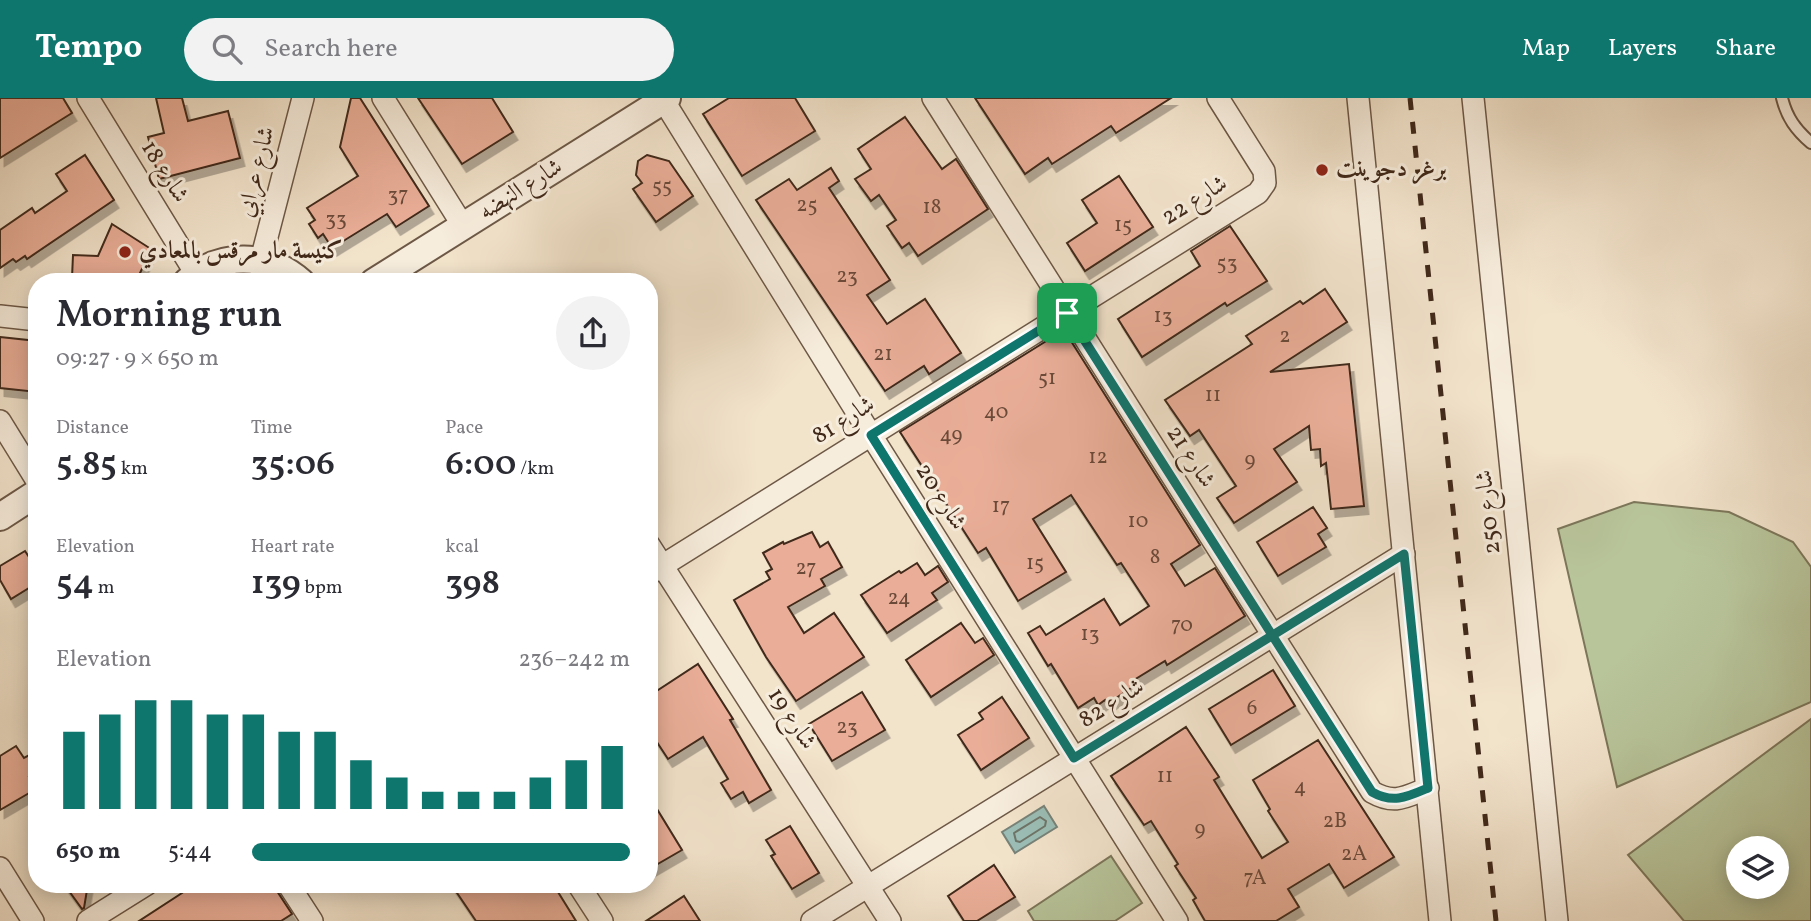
<!DOCTYPE html>
<meta charset="utf-8">
<style>
:root{--surface:#fff;--page:#f2f2f3;--text:#2b2b33;--muted:#7c7c81;--accent:#0f766e}
body{margin:0;font-family:Vollkorn,Amiri,serif;background:var(--page);color:var(--text);height:100vh;display:flex;flex-direction:column;font-size:26px;white-space:nowrap}
*{box-sizing:border-box;margin:0}
p{font-size:23px;color:var(--muted)}
.icon{flex:none;width:38px;height:38px;fill:none;stroke:currentColor;stroke-width:2;stroke-linecap:round;stroke-linejoin:round}
.map{position:relative;flex:1;overflow:hidden}
.drawer{position:absolute;left:28px;top:175px;width:630px;height:620px;display:flex;flex-direction:column;background:var(--surface);border-radius:28px;box-shadow:0 4px 18px #0003}
.drawer>*{flex:none}
.buttons{position:absolute;left:1726px;top:738px;display:grid;gap:14px}
.buttons a{display:grid;place-items:center;width:63px;height:63px;border-radius:50%;background:var(--surface);box-shadow:0 4px 18px #0003;font-size:35px}
.pin{position:absolute;display:grid;place-items:center;width:60px;height:60px;color:#fff;margin:-30px;border-radius:14px;box-shadow:0 4px 10px #0006}
.round{display:grid;place-items:center;flex:none;width:74px;height:74px;border-radius:37px;background:var(--page)}
.summary{display:flex;align-items:center;justify-content:space-between;height:119px;padding:0 28px}
h1{font-size:38px;font-weight:600;line-height:52px}
.stats{display:grid;grid-template-columns:repeat(3,1fr);gap:10px;height:119px;padding:7px 28px}
.stats div{display:grid;align-content:center}
.stats b{font-size:35px;font-weight:600}
.stats small{font-size:19px;font-weight:400}
.stats p{font-size:19px}
.chart{height:196px;padding:14px 28px}
.chart p{display:flex;justify-content:space-between}
.chart svg{width:100%;height:126px;margin-top:7px;stroke:var(--accent);stroke-width:6}
ul{padding:0 28px;list-style:none;font-size:23px}
li{display:grid;grid-template-columns:112px 84px 1fr;align-items:center;height:52px}
li i{height:18px;border-radius:9px;background:var(--accent)}
header{display:flex;align-items:center;gap:42px;box-sizing:border-box;height:98px;padding:0 35px;background:var(--accent);color:#fff}
header strong{font-size:33px}
nav{display:flex;gap:38px;margin-inline-start:auto;font-size:24px}
.search{width:490px;height:63px;background:var(--page);display:flex;align-items:center;gap:18px;box-sizing:border-box;padding:0 24px;border-radius:38px;color:var(--muted);font-size:26px}
.map>svg:first-child{display:block}
.green{fill:#b8c49a;stroke:#7c765a;stroke-width:2;fill-rule:evenodd}
.water{fill:#9bbeb6;stroke:#778278;stroke-width:2}
.lines{fill:none;stroke-linecap:round;stroke-linejoin:round}
.shore{stroke:#6e7468;stroke-width:2}
.building{fill:#eaae98;stroke:#41291a;stroke-width:2;filter:url(#shadow)}
.service-casing{stroke:#6d5846;stroke-width:14}
.minor-casing{stroke:#6d5846;stroke-width:24}
.tertiary-casing{stroke:#6d5846;stroke-width:30}
.service{stroke:#f7eddd;stroke-width:10}
.minor{stroke:#f7eddd;stroke-width:21}
.tertiary{stroke:#f7eddd;stroke-width:26}
.rail{stroke:#41291a;stroke-width:5;stroke-dasharray:12 12;stroke-linecap:butt}
.route-casing{stroke:#fff;stroke-width:14}
.route{stroke:#0f766e;stroke-width:9}
.poi-dot{fill:#8f2418;stroke:#f7eddd;stroke-width:2.5}
.labels{text-anchor:middle;dominant-baseline:central;stroke-width:6;stroke-linejoin:round;paint-order:stroke}
.number-label{font-size:21px;fill:#6b4a3a}
.poi-label{font-size:24px;font-weight:bold;fill:#41291a;stroke:#f7eddd;text-anchor:start}
.street-label{font-size:24px;fill:#41291a;stroke:#f7eddd}
</style>
<header>
<strong>Tempo</strong>
<div class="search"><svg class="icon" aria-label="search" viewBox="0 0 24 24"><circle cx="10" cy="10" r="6"/><path d="M15 15l6 6"/></svg>Search here</div>
<nav><a>Map</a><a>Layers</a><a>Share</a></nav>
</header>
<div class="map">
<svg width="1811" height="823" viewBox="0 0 1811 823">
<defs>
<filter id="shadow"><feDropShadow dx="4.5" dy="8" stdDeviation="0" flood-color="#0004"/></filter>
</defs>
<rect width="100%" height="100%" fill="#f2e3cb"/>
<filter id="stains"><feTurbulence type="fractalNoise" baseFrequency=".00286" numOctaves="4"/><feColorMatrix values="0 0 0 0 .2 0 0 0 0 .09 0 0 0 0 .02 0 0 0 .5 -.17"/></filter>
<radialGradient id="worn" r=".72"><stop offset=".6" stop-color="#630" stop-opacity="0"/><stop offset="1" stop-color="#630" stop-opacity=".3"/></radialGradient>
<g class="green">
<polygon points="1634,404 1729,414 1793,444 1811,469 1811,604 1617,689 1558,431"/>
<path d="M 1811,621 L 1811,823 L 1684,823 L 1628,757 ZM 1738,751 L 1776,751 L 1776,789 L 1738,789 Z"/>
<polygon points="1111,758 1142,805 1115,823 1034,823 1028,813"/>
</g>
<polygon class="water" points="1044,708 1057,729 1015,755 1002,734"/>
<g class="lines">
<polygon class="shore" points="1040,719 1046,723 1045,728 1020,744 1016,743 1014,735"/>
</g>
<g class="building">
<polygon points="0,0 63,0 72,15 0,60"/>
<polygon points="156,0 182,0 188,23 228,13 240,60 159,81 148,39 164,35"/>
<polygon points="351,0 360,0 429,108 396,129 387,116 332,150 323,136 318,140 309,126 315,122 307,110 358,78 340,49"/>
<polygon points="418,0 492,0 513,34 462,66"/>
<polygon points="729,0 795,0 815,33 742,78 703,16"/>
<polygon points="975,0 1171,0 1116,35 1111,28 1052,66 1048,60 1025,76"/>
<polygon points="905,19 942,71 956,61 988,111 918,158 909,145 902,150 887,128 896,122 879,97 871,103 855,81 871,71 858,51"/>
<polygon points="85,57 114,102 27,161 25,158 16,164 13,161 0,170 0,132 32,110 35,115 67,93 56,76"/>
<polygon points="647,57 669,63 693,98 656,124 633,91 642,85 636,77 638,63"/>
<polygon points="831,70 839,83 829,90 890,182 867,197 887,226 925,201 961,255 929,276 924,268 885,293 756,102 789,81 797,92"/>
<polygon points="1119,78 1153,129 1085,173 1067,145 1097,125 1082,102"/>
<polygon points="112,126 151,151 136,184 121,184 111,179 106,184 92,180 72,180 73,157 98,158"/>
<polygon points="1230,128 1267,183 1227,208 1225,205 1142,259 1118,221 1200,168 1191,153"/>
<polygon points="1325,191 1347,224 1270,274 1349,266 1364,408 1331,411 1326,365 1321,368 1320,351 1311,352 1309,328 1274,351 1297,384 1234,425 1217,400 1236,388 1199,332 1190,338 1165,302 1252,246 1246,238 1300,203 1303,206"/>
<polygon points="1064,232 1200,447 1171,466 1185,488 1215,470 1245,518 1167,567 1165,563 1134,582 1137,586 1107,606 1105,602 1098,607 1094,600 1078,610 1051,566 1048,568 1028,535 1040,528 1046,537 1104,501 1120,527 1149,508 1121,465 1117,467 1071,397 1033,421 1066,474 1018,503 986,450 978,455 900,334"/>
<polygon points="0,239 37,243 37,294 0,290"/>
<polygon points="1313,409 1327,430 1318,436 1326,449 1278,478 1257,444"/>
<polygon points="812,434 820,449 828,444 842,469 821,481 825,488 788,509 804,535 834,515 864,559 796,603 766,559 734,502 770,481 766,474 772,471 763,455 783,444 784,446"/>
<polygon points="25,453 37,471 37,485 11,501 0,482 0,468"/>
<polygon points="917,465 925,477 938,468 948,484 932,495 937,502 887,535 861,497 899,473 901,475"/>
<polygon points="961,525 975,545 983,540 994,557 931,599 906,562"/>
<polygon points="698,566 733,621 730,622 771,692 749,705 743,694 731,701 721,685 728,681 703,639 668,661 649,632 649,598"/>
<polygon points="1273,572 1295,608 1231,647 1209,611"/>
<polygon points="862,594 885,632 832,663 809,626"/>
<polygon points="1002,599 1029,640 981,672 958,637 983,621 979,615"/>
<polygon points="1186,629 1219,679 1214,682 1262,760 1288,744 1268,713 1270,711 1253,682 1318,642 1394,759 1344,790 1329,766 1288,791 1299,809 1276,823 1205,823 1193,802 1196,800 1175,768 1178,766 1151,723 1144,727 1111,678"/>
<polygon points="16,648 24,660 37,653 37,675 29,679 36,691 0,712 0,658"/>
<polygon points="649,698 682,752 649,771"/>
<polygon points="790,728 819,775 792,791 771,758 775,756 766,742"/>
<polygon points="994,767 1015,799 977,823 964,823 948,798"/>
<polygon points="64,786 88,786 84,810 82,811"/>
<polygon points="176,786 275,786 277,793 292,816 281,823 139,823 182,795"/>
<polygon points="451,786 553,786 576,823 476,823"/>
<polygon points="684,798 700,823 646,823"/>
</g>
<g class="lines">
<g class="service-casing">
<path id="service" d="M 1782,0 C 1787,20 1796,32 1811,45"/>
</g>
<g class="minor-casing">
<g id="minor">
<polyline points="88,0 196,176"/>
<polyline points="383,0 463,128"/>
<polyline points="662,0 871,337 1177,823"/>
<path d="M 933,0 L 1372,694 C 1395,707 1405,699 1428,690"/>
<polyline points="1358,0 1440,823"/>
<polyline points="1473,0 1557,823"/>
<polyline points="261,162 303,0"/>
<polyline points="0,218 37,222"/>
<polyline points="0,323 37,383"/>
<polyline points="649,447 890,823"/>
<polyline points="649,476 1258,95 1265,85 1264,73 1218,0"/>
<polyline points="0,770 33,823"/>
<polyline points="288,786 312,823"/>
<polyline points="578,786 602,823"/>
<polyline points="88,823 147,786"/>
<polyline points="812,823 1404,456"/>
</g>
</g>
<g class="tertiary-casing">
<g id="tertiary">
<path d="M 187,184 C 220,153 268,155 301,184"/>
<polyline points="374,184 667,0"/>
<polyline points="0,419 37,395"/>
</g>
</g>
<use href="#service" class="service"/>
<use href="#minor" class="minor"/>
<use href="#tertiary" class="tertiary"/>
<polyline class="rail" points="1410,0 1496,823"/>
</g>
<g class="lines">
<g class="route-casing">
<path id="route" d="M 1067,215 L 871,337 L 1074,660 C 1184,592 1294,524 1404,456 L 1428,690 C 1407,699 1393,706 1372,694 L 1067,215"/>
</g>
<use href="#route" class="route"/>
</g>
<g class="poi-dot">
<circle cx="1322" cy="72" r="7"/>
<circle cx="125" cy="154" r="7"/>
</g>
<g class="labels">
<g class="number-label">
<text x="662" y="88">55</text>
<text x="398" y="97">37</text>
<text x="807" y="107">25</text>
<text x="932" y="109">18</text>
<text x="336" y="121">33</text>
<text x="1123" y="127">15</text>
<text x="1227" y="165">53</text>
<text x="847" y="178">23</text>
<text x="1163" y="218">13</text>
<text x="1285" y="238">2</text>
<text x="883" y="256">21</text>
<text x="1047" y="280">51</text>
<text x="1213" y="297">11</text>
<text x="996" y="314">40</text>
<text x="951" y="337">49</text>
<text x="1098" y="359">12</text>
<text x="1250" y="362">9</text>
<text x="1001" y="408">17</text>
<text x="1138" y="423">10</text>
<text x="1155" y="459">8</text>
<text x="1035" y="465">15</text>
<text x="806" y="470">27</text>
<text x="899" y="500">24</text>
<text x="1182" y="527">70</text>
<text x="1090" y="536">13</text>
<text x="1252" y="610">6</text>
<text x="847" y="629">23</text>
<text x="1165" y="678">11</text>
<text x="1300" y="689">4</text>
<text x="1335" y="723">2B</text>
<text x="1200" y="731">9</text>
<text x="1354" y="756">2A</text>
<text x="1255" y="780">7A</text>
</g>
<g class="poi-label">
<text x="1336" y="72">برغر دجوينت</text>
<text x="139" y="154">كنيسة مار مرقس بالمعادي</text>
</g>
<g class="street-label">
<text transform="translate(164 74) rotate(58)">شارع 18</text>
<text transform="translate(257 74) rotate(-76)">شارع عرابي</text>
<text transform="translate(521 92) rotate(-32)">شارع النهضه</text>
<text transform="translate(1195 103) rotate(-32)">شارع 22</text>
<text transform="translate(844 323) rotate(-32)">شارع 81</text>
<text transform="translate(1190 359) rotate(57)">شارع 21</text>
<text transform="translate(940 399) rotate(58)">شارع 20</text>
<text transform="translate(1489 414) rotate(-96)">شارع 250</text>
<text transform="translate(1112 606) rotate(-32)">شارع 82</text>
<text transform="translate(791 621) rotate(57)">شارع 19</text>
</g>
</g>
<rect width="100%" height="100%" filter="url(#stains)"/>
<rect width="100%" height="100%" fill="url(#worn)"/>
</svg>
<div class="buttons">
<a><svg class="icon" aria-label="layers" viewBox="0 0 24 24"><path d="M12 4l9 5-9 5-9-5zM3 14l9 5 9-5"/></svg></a>
</div>
<div class="pin" style="left:1067px;top:215px;background:#1e9e55"><svg class="icon" aria-label="arrive" viewBox="0 0 24 24"><path d="M6 21V4h12l-3 4 3 4H6"/></svg></div>
<section class="drawer">
<div class="summary"><div><h1>Morning run</h1><p>09:27 · 9 × 650 m</p></div><a class="round"><svg class="icon" aria-label="share" viewBox="0 0 24 24"><path d="M12 15V3M7 8l5-5 5 5M5 13v7h14v-7"/></svg></a></div>
<div class="stats">
<div><p>Distance</p><b>5.85<small> km</small></b></div>
<div><p>Time</p><b>35:06</b></div>
<div><p>Pace</p><b>6:00<small> /km</small></b></div>
</div>
<div class="stats">
<div><p>Elevation</p><b>54<small> m</small></b></div>
<div><p>Heart rate</p><b>139<small> bpm</small></b></div>
<div><p>kcal</p><b>398</b></div>
</div>
<div class="chart"><p><span>Elevation</span>236–242 m</p>
<svg viewBox="0 0 160 44" preserveAspectRatio="none"><path d="M5 44V17M15 44V11M25 44V6M35 44V6M45 44V11M55 44V11M65 44V17M75 44V17M85 44V27M95 44V33M105 44V38M115 44V38M125 44V38M135 44V33M145 44V27M155 44V22"/></svg>
</div>
<ul>
<li><b>650 m</b>5:44<i style="width:100%"></i></li>
</ul>
</section>
</div>
